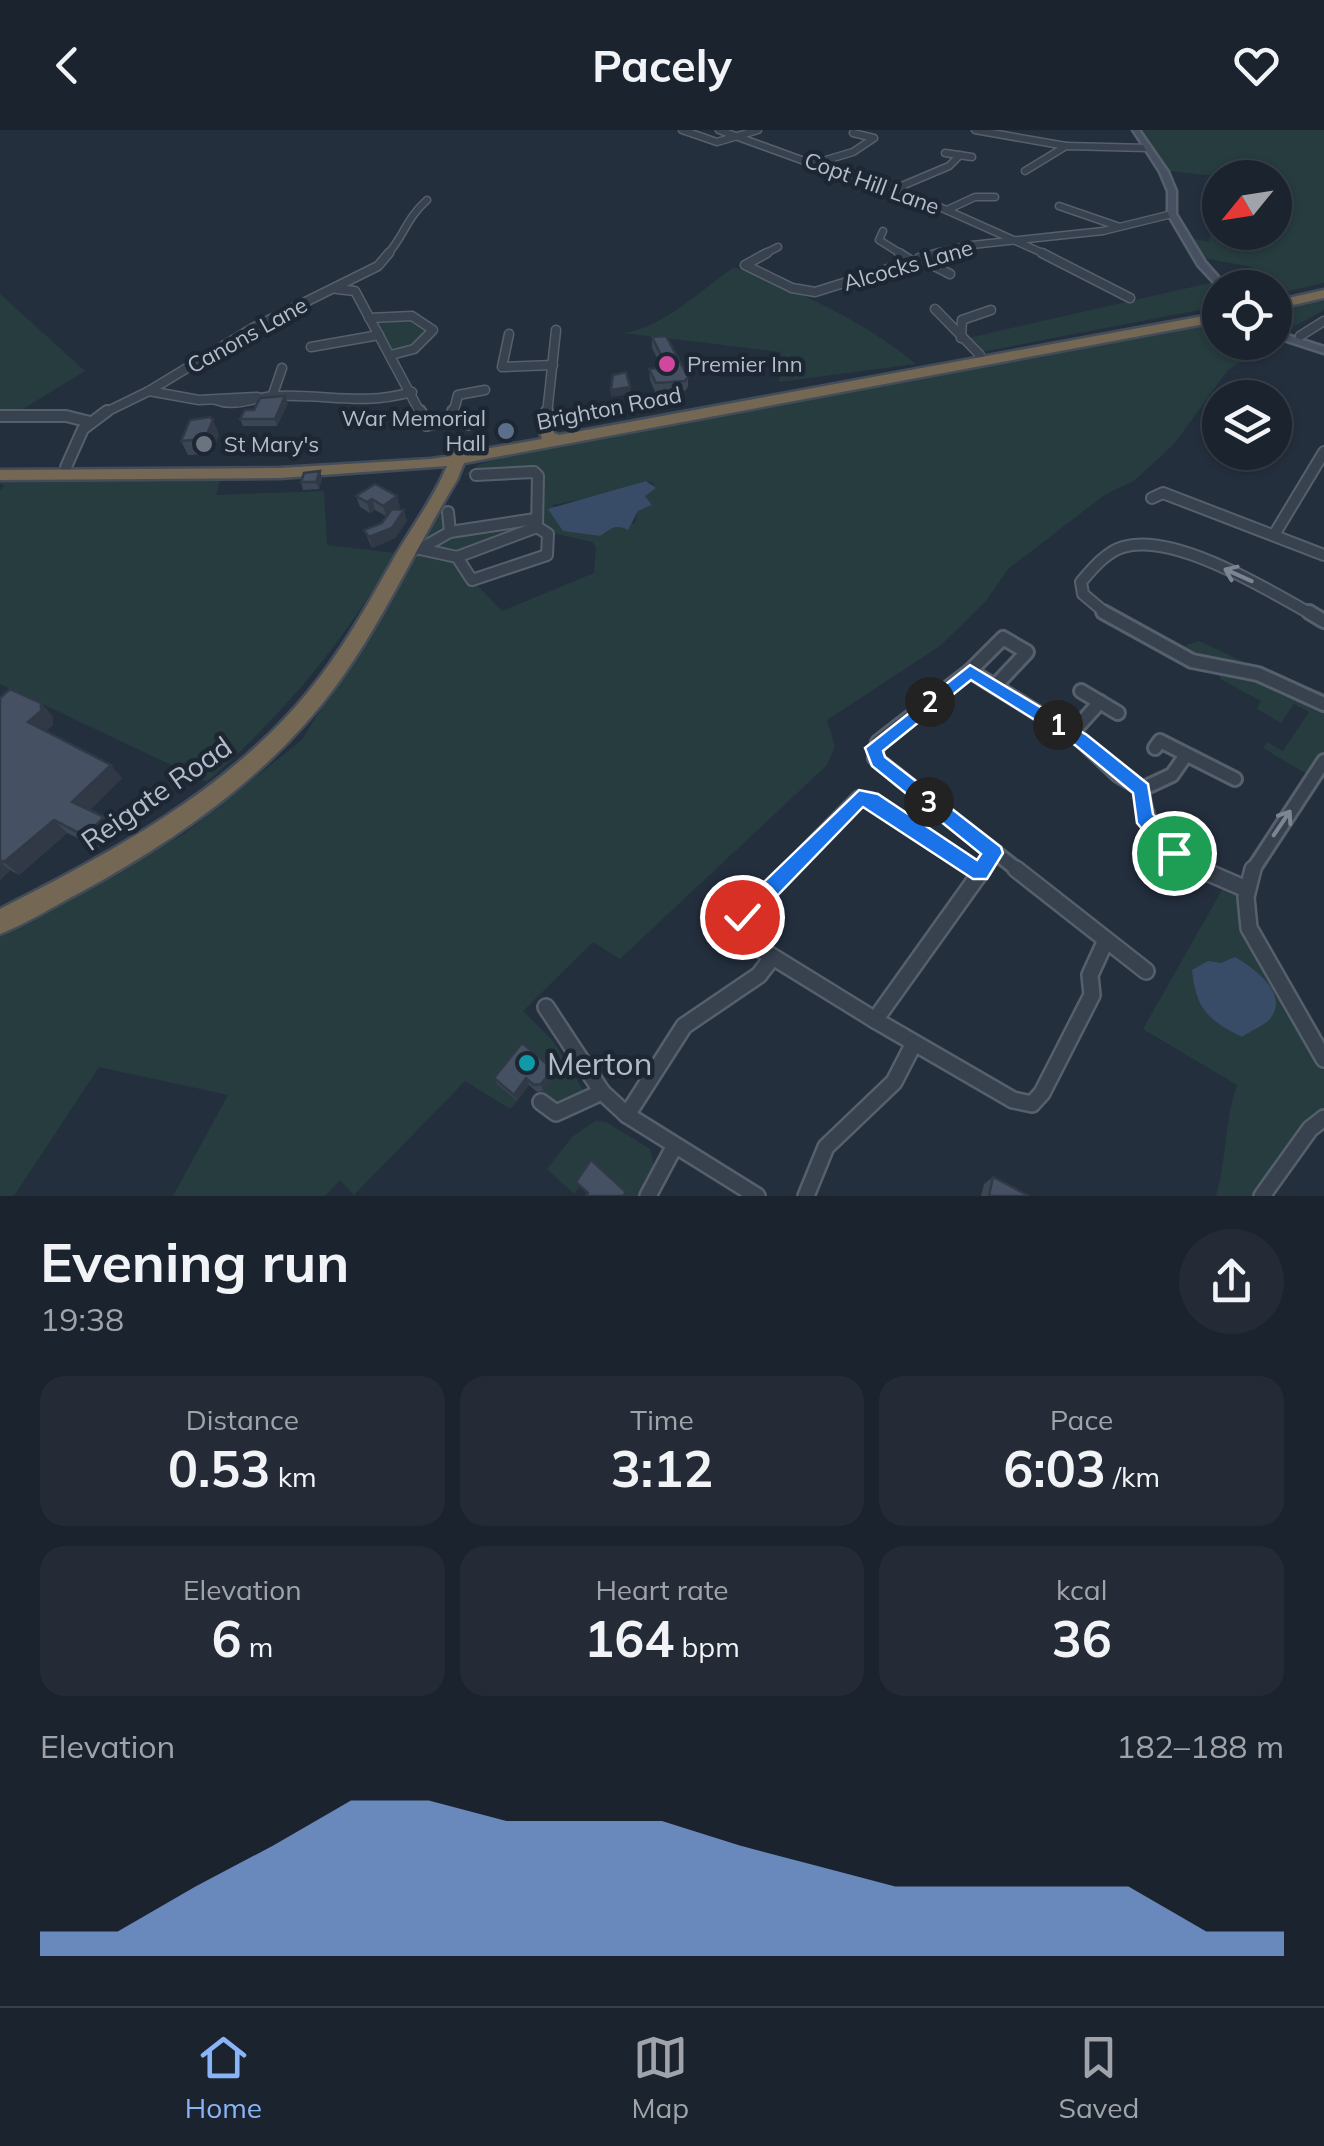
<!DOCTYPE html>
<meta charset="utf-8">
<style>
:root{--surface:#1b232e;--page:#242b36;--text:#f1f3f6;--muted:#a0a4aa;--line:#39404a;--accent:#8ab4f8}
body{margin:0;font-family:Mulish,sans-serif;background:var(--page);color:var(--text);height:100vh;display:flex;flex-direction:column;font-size:38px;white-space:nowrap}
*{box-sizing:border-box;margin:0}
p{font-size:32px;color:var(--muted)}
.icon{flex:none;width:55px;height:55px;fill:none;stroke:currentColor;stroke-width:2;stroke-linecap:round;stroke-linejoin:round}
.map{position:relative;height:1066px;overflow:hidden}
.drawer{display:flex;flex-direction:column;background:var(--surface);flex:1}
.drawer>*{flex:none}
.needle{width:65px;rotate:240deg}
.controls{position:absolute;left:1202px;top:30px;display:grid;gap:20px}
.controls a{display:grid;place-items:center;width:90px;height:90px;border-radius:50%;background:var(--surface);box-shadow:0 2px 8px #0004,0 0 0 2px var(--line);font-size:50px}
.pin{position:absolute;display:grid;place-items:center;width:85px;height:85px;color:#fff;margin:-42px;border:5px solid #fff;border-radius:50%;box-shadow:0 2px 10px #0007}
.km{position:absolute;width:50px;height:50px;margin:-25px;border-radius:50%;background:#222;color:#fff;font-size:28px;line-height:50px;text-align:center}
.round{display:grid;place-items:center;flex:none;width:105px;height:105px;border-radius:52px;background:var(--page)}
.head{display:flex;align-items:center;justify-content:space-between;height:170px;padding:0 40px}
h1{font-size:55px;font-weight:700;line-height:75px}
.metrics{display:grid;grid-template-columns:repeat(3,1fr);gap:15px;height:170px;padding:10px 40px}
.metrics div{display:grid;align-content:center;border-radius:25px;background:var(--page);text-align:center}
.metrics b{font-size:50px;font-weight:700}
.metrics small{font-size:28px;font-weight:400}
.metrics p{font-size:28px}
.chart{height:280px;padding:20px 40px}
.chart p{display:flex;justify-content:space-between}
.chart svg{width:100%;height:180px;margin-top:10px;fill:var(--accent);opacity:.7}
header{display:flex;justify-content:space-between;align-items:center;height:130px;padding:0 40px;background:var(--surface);font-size:45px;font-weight:700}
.tab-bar{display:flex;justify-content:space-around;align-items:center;height:140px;border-top:2px solid var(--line);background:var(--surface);font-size:28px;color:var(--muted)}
.tab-bar a{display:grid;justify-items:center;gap:5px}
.tab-bar .current{color:var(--accent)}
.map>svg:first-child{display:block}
.green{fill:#263c3f;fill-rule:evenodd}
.water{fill:#394c67}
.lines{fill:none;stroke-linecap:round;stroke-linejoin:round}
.street-far4-casing{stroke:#565f6c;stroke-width:9}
.street-far3-casing{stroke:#565f6c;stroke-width:11}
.street-far2-casing{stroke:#565f6c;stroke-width:14}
.street-far1-casing{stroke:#565f6c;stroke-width:18}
.street-casing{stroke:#565f6c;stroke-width:20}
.secondary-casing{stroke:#565f6c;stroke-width:5}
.highway-casing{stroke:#434c59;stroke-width:5}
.street-far4{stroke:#38414e;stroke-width:6}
.street-far3{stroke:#38414e;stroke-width:8}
.street-far2{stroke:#38414e;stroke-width:10}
.street-far1{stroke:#38414e;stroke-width:12}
.street{stroke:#38414e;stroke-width:15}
.secondary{fill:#465061;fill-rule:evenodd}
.highway{fill:#746855;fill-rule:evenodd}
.wall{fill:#3b4654}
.shaded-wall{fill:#303945}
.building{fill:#455162;stroke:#303945;stroke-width:2.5}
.oneway{stroke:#7c8592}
.route{fill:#1a73e8;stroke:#fff;stroke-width:2.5}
.hotel-dot{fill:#d1479c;stroke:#1d2633;stroke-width:4}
.service-dot{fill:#5c6f8a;stroke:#1d2633;stroke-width:4}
.worship-dot{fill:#6b7280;stroke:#1d2633;stroke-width:4}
.culture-dot{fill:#0f9aa8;stroke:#1d2633;stroke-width:4}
.labels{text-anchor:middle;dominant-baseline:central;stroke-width:9;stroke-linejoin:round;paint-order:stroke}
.far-street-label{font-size:22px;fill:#b4bcc9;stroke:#1d2633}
.far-poi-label{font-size:22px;fill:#b4bcc9;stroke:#1d2633;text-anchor:start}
.street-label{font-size:28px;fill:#b4bcc9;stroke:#1d2633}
.near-poi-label{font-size:32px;fill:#b4bcc9;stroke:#1d2633;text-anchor:start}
</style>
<header><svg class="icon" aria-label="back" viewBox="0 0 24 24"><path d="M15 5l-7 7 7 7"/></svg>Pacely<svg class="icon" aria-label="heart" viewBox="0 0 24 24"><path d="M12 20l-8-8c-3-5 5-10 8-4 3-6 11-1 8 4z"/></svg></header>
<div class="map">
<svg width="1324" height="1066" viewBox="0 0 1324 1066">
<rect width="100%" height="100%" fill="#242f3e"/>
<g class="green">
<polygon points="1136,0 1324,0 1324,153 1275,164 1275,158 1231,157 1219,150 1252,137 1203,128 1188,108 1209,112 1212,90 1220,91 1220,102 1275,102 1275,48 1225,47 1168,41"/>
<path d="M 734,137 C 800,162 861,189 916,234 L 779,252 L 781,222 L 623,203 C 663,198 701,160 734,137 Z"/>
<polygon points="1214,152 1220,157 1220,176 981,222 968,208"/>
<polygon points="0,164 85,241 18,282 0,282"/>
<polygon points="1324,168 1324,180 1282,203 1275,200 1275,179"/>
<polygon points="409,184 426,190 433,200 426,210 391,225 369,188"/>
<path d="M 1220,193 L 1220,212 L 1268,213 L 1228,240 L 1174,314 L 1134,351 L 1106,364 L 1008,439 L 986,471 L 940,516 L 827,590 L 835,616 L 827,635 L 620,829 L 593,812 L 523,881 L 554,912 L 589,970 L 571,980 L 540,965 L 554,946 L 497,954 L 517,971 L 510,979 L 465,951 L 354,1065 L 340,1050 L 325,1066 L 173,1066 L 228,965 L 99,937 L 14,1066 L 0,1066 L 0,806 L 184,704 L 302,610 L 445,372 L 451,402 L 512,395 L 516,403 L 458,427 L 472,450 L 502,481 L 594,443 L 596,417 L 592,412 L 553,403 L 541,394 L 544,343 L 531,337 L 464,345 L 480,334 L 513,325 L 786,271 ZM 645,351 L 654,353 L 645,366 L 652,375 L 638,381 L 635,393 L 606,399 L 600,406 L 564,401 L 553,375 L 607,364 Z"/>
<path d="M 221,347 L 216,365 L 324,361 L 327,415 L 395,423 C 345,511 283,585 207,652 L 0,554 L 0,360 L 5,356 L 0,353 Z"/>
<polygon points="1199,511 1315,565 1318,560 1324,563 1324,644 1318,641 1312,647 1263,618 1267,612 1283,621 1309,582 1294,574 1281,593 1257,579 1261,571 1220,549 1221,538 1172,520"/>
<path d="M 1227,751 L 1246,759 L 1249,798 L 1324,929 L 1324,988 L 1262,1066 L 1216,1066 C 1227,1028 1224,993 1237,955 L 1143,899 Z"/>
<polygon points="595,991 606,992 650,1019 654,1036 639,1066 625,1066 593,1038 574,1064 547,1039 572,1007"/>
</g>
<g class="water">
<path d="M 646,351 L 656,358 L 645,366 L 652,375 L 638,381 L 628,400 C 614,393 610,400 600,406 L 563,401 L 548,379 Z"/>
<path d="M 1235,827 C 1252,837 1292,864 1269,890 C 1263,896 1250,901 1242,907 C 1208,890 1196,879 1192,840 L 1208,831 L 1221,833 Z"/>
</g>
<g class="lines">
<g class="street-far4-casing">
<g id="street-far4">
<polyline points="682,0 717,12 758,0"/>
<polyline points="719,0 829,40 897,58 1047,125"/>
<polyline points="975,0 1066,16"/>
<polyline points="945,23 972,27"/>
<polyline points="816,33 853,22 874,8 853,3"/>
<polyline points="1025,41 1066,16 1148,18"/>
<polyline points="897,58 949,36 960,25"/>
<polyline points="1059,76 1117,96"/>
<polyline points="947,80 975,67 995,67"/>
<polyline points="883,101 879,110 903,125"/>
<path d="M 387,125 C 405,105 405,90 427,70"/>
<polyline points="762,125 778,117"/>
<polyline points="929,125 972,115 1103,101 1172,84"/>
</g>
</g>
<g class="street-far3-casing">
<g id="street-far3">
<polyline points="767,123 745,135 792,158 815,162 939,123"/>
<polyline points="899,123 910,130"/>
<polyline points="1042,123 1130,168"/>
<polyline points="919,128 950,144"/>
<polyline points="337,159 355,161 421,284"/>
<polyline points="935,179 980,225"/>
<polyline points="369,188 412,186 433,200 414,219 391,225"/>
<polyline points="509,204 502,237 553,235"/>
<polyline points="1300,206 1324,191"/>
<polyline points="961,208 962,190 991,180"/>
<polyline points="311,217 379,205"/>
<polyline points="149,261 199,270 257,267"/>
<polyline points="272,267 282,238"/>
<path d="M 216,270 C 237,278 256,266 278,266 C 327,264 362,276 412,262"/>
<polyline points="102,284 149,261 253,198 378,136 389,123"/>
<polyline points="453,284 458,265 485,260"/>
<polyline points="547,284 556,200"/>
</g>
</g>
<g class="street-far2-casing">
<g id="street-far2">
<polyline points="420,281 427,295 451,290 453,281"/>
<polyline points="0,286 66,286 90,292"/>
<polyline points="451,290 468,294"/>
<polyline points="546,294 547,281"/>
<polyline points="66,337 83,299 107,281"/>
<polyline points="476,345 534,342 538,346 537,397"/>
<polyline points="1152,368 1163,363 1324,425"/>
<polyline points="448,382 450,402"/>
<polygon points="537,397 548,404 547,425 472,450 457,427"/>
<polyline points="1274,405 1324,322"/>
<polyline points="420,419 457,427"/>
<polyline points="408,420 420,419 450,402 535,389"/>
<path d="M 1108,485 L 1083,464 L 1081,452 C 1092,439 1106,422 1123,417 C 1175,402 1268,460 1313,485"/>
</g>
</g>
<g class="street-far1-casing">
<g id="street-far1">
<polyline points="1103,482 1192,531 1258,544 1324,574"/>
<polyline points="1309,482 1324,491"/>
<polyline points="970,541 878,612 875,628 1019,741"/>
<path d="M 995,556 L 1027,522 L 1003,508 L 970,541 L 1081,610 L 1118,645 L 1142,659 C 1145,701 1168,723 1205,741"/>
<polyline points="1081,561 1118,583"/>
<polyline points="1071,604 1100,572"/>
<polyline points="1155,618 1160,611 1235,649"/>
<polyline points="1142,659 1172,645 1186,625"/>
<polyline points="787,741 859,668 871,670 979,741"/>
<polyline points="981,741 994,723"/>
<polyline points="1252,741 1324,631"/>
</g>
</g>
<g class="street-casing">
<g id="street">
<polyline points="790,739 746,783 740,798 752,814 875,890 983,739"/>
<polyline points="975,739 980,742"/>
<polyline points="1016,739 1146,841"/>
<polyline points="1200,739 1246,759"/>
<polyline points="1253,739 1246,767 1249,798 1324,929"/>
<polyline points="546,877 602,962 627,985 757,1066"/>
<polyline points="875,890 1013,970 1032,974 1042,963 1092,865 1090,845 1106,810"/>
<polyline points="541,972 556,983 602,962"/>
<polyline points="627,985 684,896 759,845 772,828"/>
<polyline points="648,1066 674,1017"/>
<polyline points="806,1066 826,1017 894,952 913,915"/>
<polyline points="1262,1066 1310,999 1324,988"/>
</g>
</g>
<g class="secondary-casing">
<g id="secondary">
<polygon points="1133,0 1139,0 1168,42 1176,61 1176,84 1205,132 1228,158 1220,159 1198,135 1168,84 1168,61 1160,42"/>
<polygon points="1275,201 1324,217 1324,223 1275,207"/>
</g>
</g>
<g class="highway-casing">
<g id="highway">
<polygon points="1324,160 1324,168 1275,179 1275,171"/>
<path d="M 1220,183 L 1220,191 L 464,333 L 457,350 C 416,417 384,490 338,553 C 272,644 178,709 81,762 C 54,776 28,793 0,804 L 0,779 C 112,722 227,661 308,562 C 342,521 368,474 394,428 C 411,398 434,368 447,336 L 280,348 L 0,350 L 0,340 L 280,338 L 431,329 L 451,326 L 454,319 L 460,317 L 468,322 L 542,309 L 538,294 L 546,289 L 551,291 L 554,303 L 559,305 Z"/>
</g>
</g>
<use href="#street-far4" class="street-far4"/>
<use href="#street-far3" class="street-far3"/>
<use href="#street-far2" class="street-far2"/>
<use href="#street-far1" class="street-far1"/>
<use href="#street" class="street"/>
<use href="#secondary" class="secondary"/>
<use href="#highway" class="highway"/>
</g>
<g class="wall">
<polygon points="652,207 688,247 688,257 685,261 656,264 650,250 649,239 662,238 652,218"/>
<polygon points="288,273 277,296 243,296 240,289 254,280"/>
<polygon points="219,304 212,324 188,325 181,311"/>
<polygon points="320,341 322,349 319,359 303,360 301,352"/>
<polygon points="356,366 400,377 397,379 407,391 395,408 372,418 364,400 382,393 386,386 375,380 370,383 360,377"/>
<polygon points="0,568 41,573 53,587 53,595 45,601 122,648 89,681 116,700 98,718 67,703 19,745 10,740 0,750"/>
<polygon points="553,939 555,946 543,961 537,962 529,955 517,971 497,954 494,948"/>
<polygon points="993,1047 1029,1066 981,1066 984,1054"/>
</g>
<g class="shaded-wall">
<polygon points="630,257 631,264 611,267 611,260"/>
<polygon points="285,266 288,273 277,296 275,289"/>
<polygon points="213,290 219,304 212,324 205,309"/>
<polygon points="320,341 322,349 319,359 316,352"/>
<polygon points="397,366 400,377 386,386 383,376"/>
<polygon points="372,369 375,380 370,383 367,372"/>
<polygon points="404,380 407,391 395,408 372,418 369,407"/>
<polygon points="41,573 53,587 53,595 40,606 28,592"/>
<polygon points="111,635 122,648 85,685 72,672"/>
<polygon points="104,687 116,700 98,718 85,706"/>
<polygon points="54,690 67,703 19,745 4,732"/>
<polygon points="0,732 10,740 0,750"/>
<polygon points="553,939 555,946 543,961 541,954"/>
<polygon points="526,948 529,955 517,971 514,965"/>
</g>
<g class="building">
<polygon points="666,206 688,247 685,251 656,253 649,239 667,237 652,207"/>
<polygon points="626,242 630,257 611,260 613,245"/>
<polygon points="285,266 275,289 240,289 245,280 254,280 260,268"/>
<polygon points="210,287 213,290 205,309 181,311 190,290"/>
<polygon points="320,341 316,352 301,352 304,343"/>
<polygon points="375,354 397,366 383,376 372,369 367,372 356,366"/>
<polygon points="392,379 404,380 392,398 369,407 364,400 382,393"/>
<polygon points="10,559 41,573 41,581 28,592 111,635 72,672 104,687 85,706 54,690 4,732 0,730 0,568"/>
<polygon points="522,913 553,939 541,954 534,955 526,948 514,965 494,948"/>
<polygon points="591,1030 626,1062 623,1066 586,1066 588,1063 576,1052"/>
<polygon points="993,1047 1029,1066 989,1066"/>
</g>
<defs><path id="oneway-shaft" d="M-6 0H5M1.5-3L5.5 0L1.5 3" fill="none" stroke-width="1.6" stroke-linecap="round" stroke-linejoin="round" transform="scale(2.5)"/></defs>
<g class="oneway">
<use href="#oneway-shaft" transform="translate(1238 445) rotate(-156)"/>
<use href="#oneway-shaft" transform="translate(1282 693) rotate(-56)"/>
</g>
<polygon class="route" points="970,535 1087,605 1148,654 1153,684 1180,717 1180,729 1167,729 1137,693 1133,663 1075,615 971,550 883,621 885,627 1001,717 1003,723 987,749 973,749 863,677 750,794 735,794 735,780 859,660 878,664 977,730 981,724 872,636 865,618"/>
<circle class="hotel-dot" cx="667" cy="234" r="10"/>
<circle class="service-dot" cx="506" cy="301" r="10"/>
<circle class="worship-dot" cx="204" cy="314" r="10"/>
<circle class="culture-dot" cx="527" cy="933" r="10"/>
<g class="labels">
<g class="far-street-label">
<text transform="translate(872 53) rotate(20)">Copt Hill Lane</text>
<text transform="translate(908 135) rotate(-16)">Alcocks Lane</text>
<text transform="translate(247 205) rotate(-29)">Canons Lane</text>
<text transform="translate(609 278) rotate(-11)">Brighton Road</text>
</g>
<g class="far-poi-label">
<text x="687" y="234">Premier Inn</text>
<text x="486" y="288" text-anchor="end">War Memorial<tspan x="486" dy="25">Hall</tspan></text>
<text x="224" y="314">St Mary's</text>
</g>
<g class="street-label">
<text transform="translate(156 663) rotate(-35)">Reigate Road</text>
</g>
<g class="near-poi-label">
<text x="547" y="933">Merton</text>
</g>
</g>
</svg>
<div class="controls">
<a><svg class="needle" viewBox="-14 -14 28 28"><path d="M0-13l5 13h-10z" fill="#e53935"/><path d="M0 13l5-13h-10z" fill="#a0a4aa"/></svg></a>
<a><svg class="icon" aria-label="locate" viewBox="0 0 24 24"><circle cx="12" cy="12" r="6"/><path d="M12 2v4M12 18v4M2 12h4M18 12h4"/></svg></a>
<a><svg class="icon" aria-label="layers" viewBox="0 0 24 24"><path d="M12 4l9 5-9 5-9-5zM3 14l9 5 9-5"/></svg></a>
</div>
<div class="pin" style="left:1174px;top:723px;background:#1e9e55"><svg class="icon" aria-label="arrive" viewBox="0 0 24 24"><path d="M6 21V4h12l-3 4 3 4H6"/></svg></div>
<div class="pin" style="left:742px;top:787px;background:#d93025"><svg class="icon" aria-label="check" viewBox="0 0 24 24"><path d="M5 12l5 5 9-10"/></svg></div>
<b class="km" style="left:1058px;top:595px">1</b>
<b class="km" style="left:930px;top:572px">2</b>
<b class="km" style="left:929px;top:672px">3</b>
</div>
<section class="drawer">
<div class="head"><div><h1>Evening run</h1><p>19:38</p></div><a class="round"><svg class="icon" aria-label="share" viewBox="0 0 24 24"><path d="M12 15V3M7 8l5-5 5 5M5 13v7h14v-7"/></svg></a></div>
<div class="metrics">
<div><p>Distance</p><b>0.53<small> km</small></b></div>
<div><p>Time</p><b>3:12</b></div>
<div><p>Pace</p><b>6:03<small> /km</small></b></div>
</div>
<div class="metrics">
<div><p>Elevation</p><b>6<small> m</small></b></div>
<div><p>Heart rate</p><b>164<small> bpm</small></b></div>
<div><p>kcal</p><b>36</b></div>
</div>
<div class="chart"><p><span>Elevation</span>182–188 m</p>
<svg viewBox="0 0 160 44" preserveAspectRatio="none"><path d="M0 44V38L10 38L20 27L30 17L40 6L50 6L60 11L70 11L80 11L90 17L100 22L110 27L120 27L130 27L140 27L150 38L160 38V44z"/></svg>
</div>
</section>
<nav class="tab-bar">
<a class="current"><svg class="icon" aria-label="home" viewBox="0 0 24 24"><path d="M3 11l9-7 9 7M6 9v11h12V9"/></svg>Home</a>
<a><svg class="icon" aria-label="map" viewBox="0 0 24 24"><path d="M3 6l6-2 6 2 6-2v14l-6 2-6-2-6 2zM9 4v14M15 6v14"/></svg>Map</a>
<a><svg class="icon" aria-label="saved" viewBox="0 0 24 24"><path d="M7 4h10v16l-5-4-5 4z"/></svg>Saved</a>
</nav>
